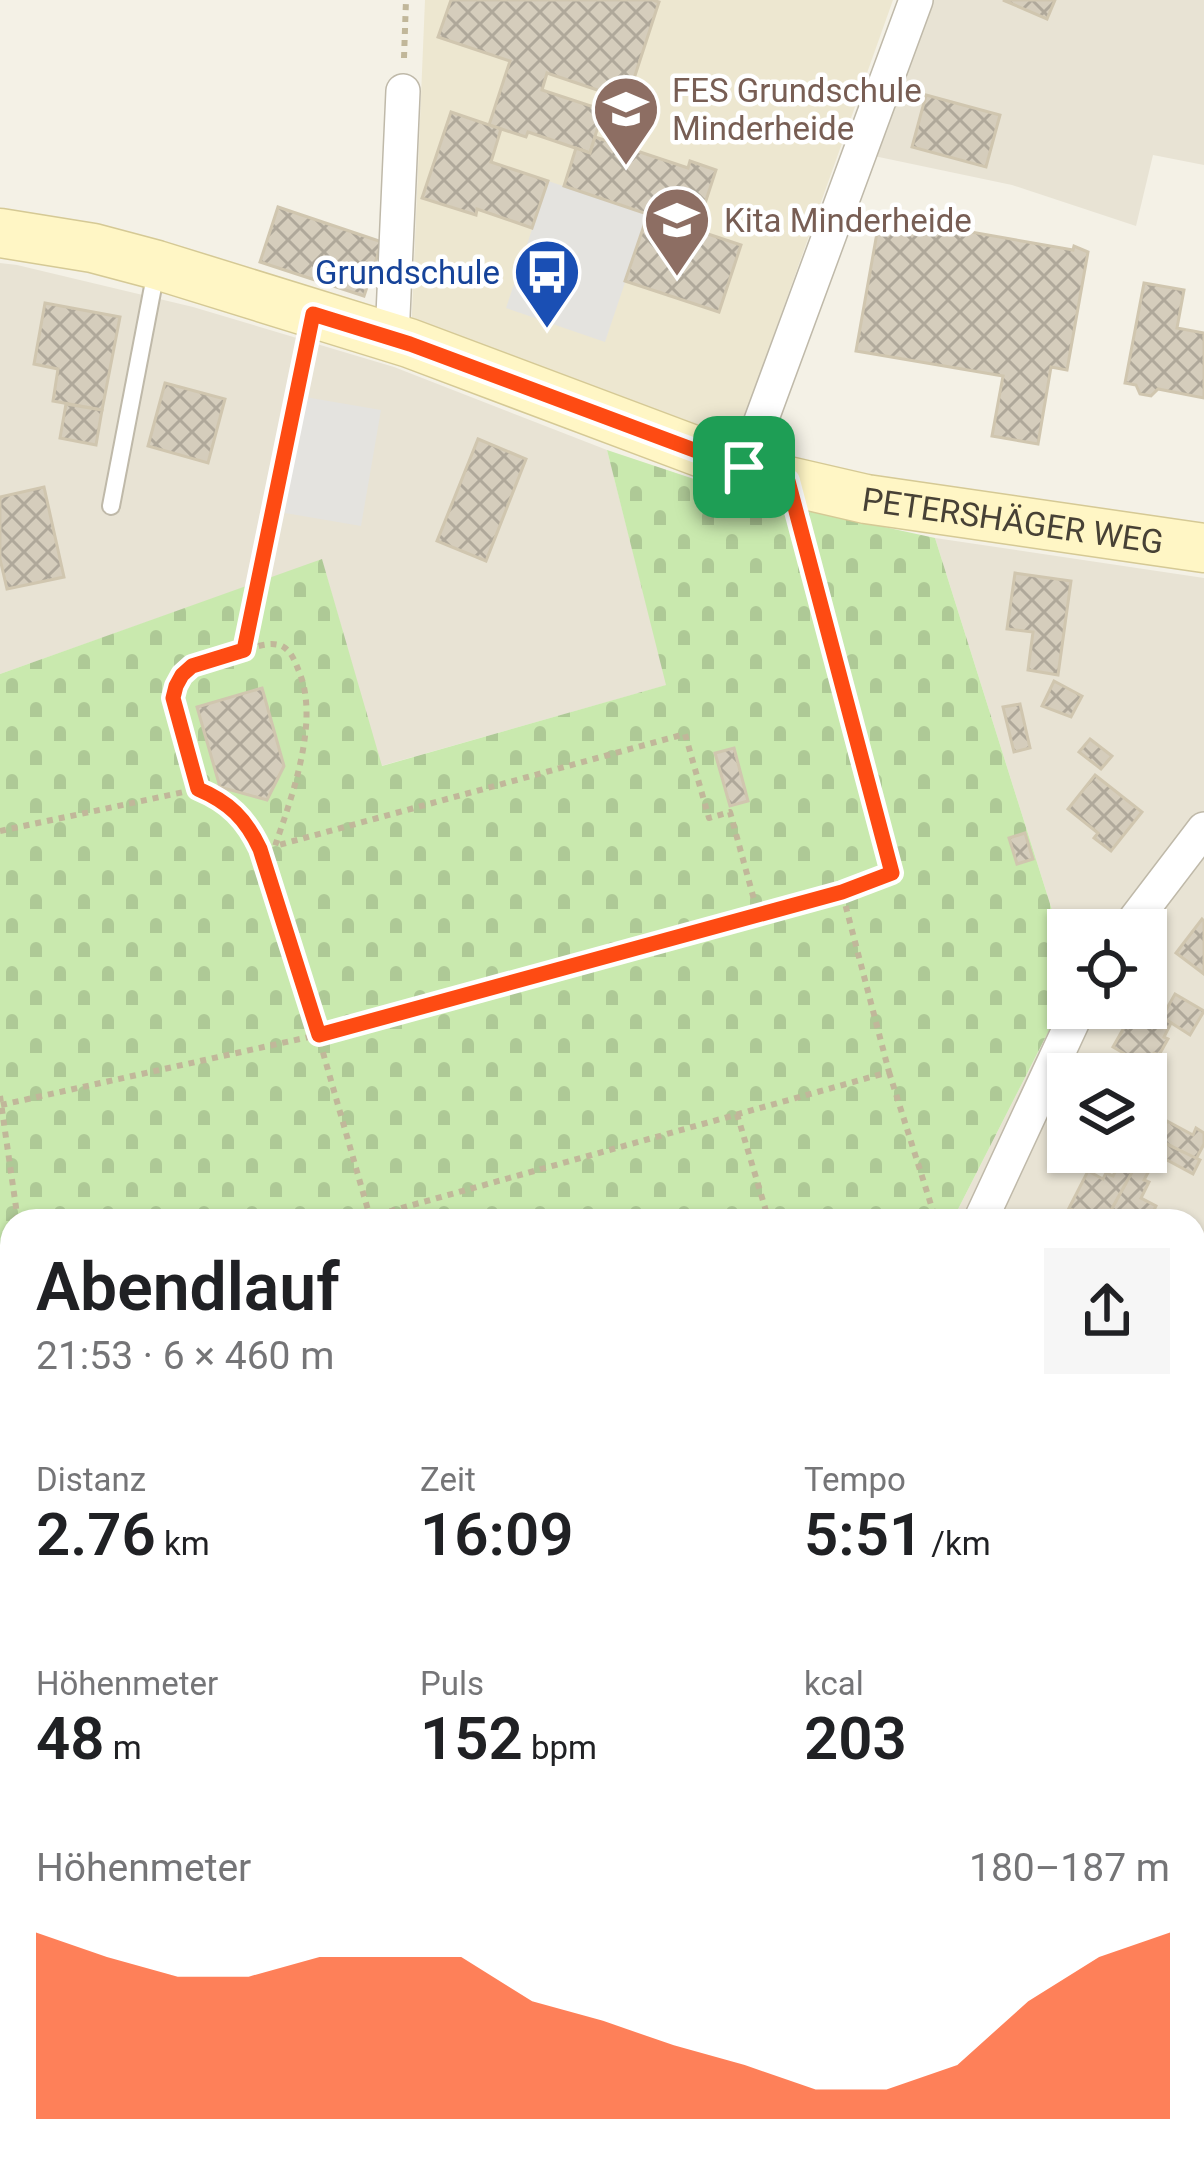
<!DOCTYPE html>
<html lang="de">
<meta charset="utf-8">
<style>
:root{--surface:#fff;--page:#f6f6f6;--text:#202124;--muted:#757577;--accent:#fe4b13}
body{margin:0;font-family:Roboto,sans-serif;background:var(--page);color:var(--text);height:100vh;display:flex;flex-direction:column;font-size:45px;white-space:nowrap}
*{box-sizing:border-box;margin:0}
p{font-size:39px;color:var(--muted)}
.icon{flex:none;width:66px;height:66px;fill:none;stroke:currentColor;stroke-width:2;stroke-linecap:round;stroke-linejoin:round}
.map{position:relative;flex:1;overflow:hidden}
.panel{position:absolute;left:0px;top:1209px;width:1206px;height:975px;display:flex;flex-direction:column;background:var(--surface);border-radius:36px 36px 0 0;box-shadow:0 3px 9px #0004}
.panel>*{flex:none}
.fabs{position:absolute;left:1047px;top:909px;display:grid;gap:24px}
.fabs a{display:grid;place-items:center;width:120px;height:120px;border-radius:0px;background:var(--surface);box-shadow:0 3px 9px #0004;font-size:60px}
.pin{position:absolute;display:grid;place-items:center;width:102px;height:102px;color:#fff;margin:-51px;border-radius:24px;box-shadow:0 6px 18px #0006}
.round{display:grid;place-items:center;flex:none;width:126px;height:126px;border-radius:0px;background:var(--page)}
.summary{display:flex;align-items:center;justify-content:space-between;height:204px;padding:0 36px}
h1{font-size:66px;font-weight:600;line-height:90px}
.metrics{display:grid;grid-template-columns:repeat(3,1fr);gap:18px;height:204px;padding:12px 36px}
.metrics div{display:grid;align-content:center}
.metrics b{font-size:60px;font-weight:600}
.metrics small{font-size:33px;font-weight:400}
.metrics p{font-size:33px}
.chart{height:336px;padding:24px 36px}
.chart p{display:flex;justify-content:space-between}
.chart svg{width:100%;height:216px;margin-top:12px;fill:var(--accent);opacity:.7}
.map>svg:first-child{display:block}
.residential{fill:#e8e3d4;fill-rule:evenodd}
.education{fill:#ede7d0}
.grass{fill:#c9e9ae}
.forest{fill:url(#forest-crowns)}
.cemetery{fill:url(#cemetery-stones)}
.parking{fill:#e4e3df}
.building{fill:url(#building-cross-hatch);stroke:#d0c6af;stroke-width:3}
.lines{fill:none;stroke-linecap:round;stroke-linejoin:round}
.lane-casing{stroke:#bfb9a9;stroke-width:20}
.street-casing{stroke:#bfb9a9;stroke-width:36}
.secondary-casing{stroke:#d5c995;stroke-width:51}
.path{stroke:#c1b79a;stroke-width:6;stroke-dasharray:6 6;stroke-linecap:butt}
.lane{stroke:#fff;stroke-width:16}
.street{stroke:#fff;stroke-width:33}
.secondary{stroke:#fff6c5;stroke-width:48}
.route-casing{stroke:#fff;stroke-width:24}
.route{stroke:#fe4b13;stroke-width:15}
.labels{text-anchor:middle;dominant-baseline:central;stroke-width:9;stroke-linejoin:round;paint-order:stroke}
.education-label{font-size:33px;fill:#785e54;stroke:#fff;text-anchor:start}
.transit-label{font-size:33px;fill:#164399;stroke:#fff;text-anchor:end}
.street-label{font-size:33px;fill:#474135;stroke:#fff}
</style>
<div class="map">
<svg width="1204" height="2182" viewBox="0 0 1204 2182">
<defs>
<pattern id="forest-crowns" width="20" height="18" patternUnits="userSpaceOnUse" patternTransform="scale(3)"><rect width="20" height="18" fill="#c9e9ae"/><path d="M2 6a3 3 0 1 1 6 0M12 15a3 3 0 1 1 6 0" fill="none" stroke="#aec996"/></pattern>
<pattern id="cemetery-stones" width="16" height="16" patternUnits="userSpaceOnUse" patternTransform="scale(3)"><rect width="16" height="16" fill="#c9e9ae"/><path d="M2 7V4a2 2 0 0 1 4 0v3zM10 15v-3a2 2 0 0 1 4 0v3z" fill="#aec996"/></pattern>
<pattern id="building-cross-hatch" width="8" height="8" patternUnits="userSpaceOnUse" patternTransform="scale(3)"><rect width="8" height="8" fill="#d5cdbc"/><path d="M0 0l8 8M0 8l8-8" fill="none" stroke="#afa89a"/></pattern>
</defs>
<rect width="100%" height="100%" fill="#f4f1e6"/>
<g class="residential">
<polygon points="932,0 1204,0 1204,165 1153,155 1136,226 1012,185 874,156"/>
<polygon points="0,263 17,265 193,307 394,367 607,450 667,685 381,766 322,560 0,674"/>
<path d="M 935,538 L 1204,578 L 1204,2182 L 213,2182 L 219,2172 L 1194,2172 L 1194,1221 L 952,1221 L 1068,993 L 1068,1008 L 1146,1008 L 1146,930 L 1068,930 L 1068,961 ZM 1068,1074 L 1146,1074 L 1146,1152 L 1068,1152 Z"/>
</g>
<polygon class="education" points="425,0 893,0 731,455 411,336"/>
<polygon class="grass" points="0,1886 12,1973 12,2172 34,2172 34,2182 0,2182"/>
<g class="forest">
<polygon points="12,1390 12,1972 0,1886 0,1393"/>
<polygon points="34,2172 221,2172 216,2182 34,2182"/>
</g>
<polygon class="cemetery" points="607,450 751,498 935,538 1068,961 1068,993 952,1221 12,1221 12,1390 0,1393 0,674 322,559 382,766 666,685"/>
<g class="parking">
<polygon points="548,181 648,214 605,342 506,308"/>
<polygon points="305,397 381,410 361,526 285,513"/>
</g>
<g class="building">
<polygon points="451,0 653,0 659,2 627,100 547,73 542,90 603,110 590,153 528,132 526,137 489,125 510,61 438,37"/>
<polygon points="1003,0 1055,0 1047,19"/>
<polygon points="926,95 1000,115 986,167 912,147"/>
<polygon points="451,112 501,129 491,162 548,181 532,228 477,209 476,215 422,198"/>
<polygon points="595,137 688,168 690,161 716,170 693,240 665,230 668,221 564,186 576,148 590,153"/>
<polygon points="278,207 382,242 364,296 260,262"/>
<polygon points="648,214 668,221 665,230 693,240 696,230 741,245 719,312 625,281"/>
<polygon points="880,216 1073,250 1074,246 1088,252 1067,370 1051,367 1038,444 992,436 1003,376 856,351"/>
<polygon points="1144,283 1184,290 1177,328 1204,333 1204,398 1158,389 1151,396 1140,394 1136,385 1125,383"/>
<polygon points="45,303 120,317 102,410 53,401 58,369 34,364"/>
<polygon points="165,383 225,399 208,463 148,446"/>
<polygon points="66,404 102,410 96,445 60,438"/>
<polygon points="478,439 526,459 486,561 437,541"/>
<polygon points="44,487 64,577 7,589 0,559 0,497"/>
<polygon points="1015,573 1071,581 1058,675 1028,670 1033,632 1007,629"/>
<polygon points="1054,681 1082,696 1071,717 1042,706"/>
<polygon points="262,688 284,766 267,800 220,787 197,707"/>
<polygon points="1020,704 1030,748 1014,752 1003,707"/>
<polygon points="1090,739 1112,756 1101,769 1079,752"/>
<polygon points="734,748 748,801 730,806 715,753"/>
<polygon points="1095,775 1142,812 1111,851 1094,838 1098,833 1068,809"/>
<polygon points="1025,833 1033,859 1017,864 1009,838"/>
<polygon points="1202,919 1204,921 1204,974 1176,953"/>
<polygon points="1175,994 1204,1011 1190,1035 1162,1017"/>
<polygon points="1135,1008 1146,1008 1171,1023 1164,1037 1168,1039 1159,1055 1154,1053 1146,1066 1113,1047"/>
<polygon points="1167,1121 1193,1135 1196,1128 1204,1133 1204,1144 1196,1159 1158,1139"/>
<polygon points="1150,1140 1162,1147 1144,1180 1149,1182 1141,1198 1156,1206 1149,1221 1105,1221 1143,1152 1146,1152"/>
<polygon points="1164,1143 1200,1160 1193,1174 1158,1155"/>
<polygon points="1125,1152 1143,1152 1105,1221 1095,1221 1069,1208 1088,1171 1103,1179 1106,1173 1113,1176"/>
<polygon points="1194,1232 1204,1238 1204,1276 1194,1271"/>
<polygon points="1202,1386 1204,1442 1194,1458 1194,1399"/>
<polygon points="1194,1460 1204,1467 1204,1484 1194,1500"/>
<polygon points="1198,1792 1204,1797 1204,1821 1194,1812 1194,1796"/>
<polygon points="1194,1835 1204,1844 1204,1876 1194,1867"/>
<polygon points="1204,2070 1204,2116 1194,2107 1194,2081"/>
<polygon points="1204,2159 1204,2182 1192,2182 1183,2174 1194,2172 1194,2164"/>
<polygon points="410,2172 454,2172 464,2177 462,2182 405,2182"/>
<polygon points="628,2172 652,2172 673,2182 623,2182"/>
<polygon points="959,2172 1026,2172 1027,2173 1020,2182 971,2182"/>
<polygon points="1125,2172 1184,2172 1183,2174 1192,2182 1137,2182"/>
</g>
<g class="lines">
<g class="lane-casing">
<g id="lane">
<polyline points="111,506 156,271"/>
<polyline points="256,595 313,315"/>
</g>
</g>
<g class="street-casing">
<g id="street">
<polyline points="392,338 403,91"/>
<polyline points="744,467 916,0"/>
<polyline points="1127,930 1204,829"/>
<polyline points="980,1221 1079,1008"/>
<polyline points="1194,1327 1204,1333"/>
<polyline points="1194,2030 1204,2019"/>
<polyline points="535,2182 539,2172"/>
<polyline points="1063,2182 1071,2172"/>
</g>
</g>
<g class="secondary-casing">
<g id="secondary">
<path id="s1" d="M 0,233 L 93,248 L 157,265 L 409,343 L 702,453 L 788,481 L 866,499 L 1204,548"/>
</g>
</g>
<g class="path">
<polyline points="404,58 406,0"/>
<path d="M 252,617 L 245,650 C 256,647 270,641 282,646 C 291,651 295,661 298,669 C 321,719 292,796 275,846 L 685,734 L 709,818 L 730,812 L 758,914"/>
<path d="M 198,789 L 173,698 C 181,662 214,659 245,650"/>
<path d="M 0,831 L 198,789 C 229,802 246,819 260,849 L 318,1035 L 370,1217"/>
<polyline points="889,1072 933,1211 927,1221"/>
<polyline points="0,1096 18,1221"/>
<polyline points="1,1105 318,1035 842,892"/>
<polyline points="737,1114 769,1221"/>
<polyline points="355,1221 889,1072 842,892 892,873 800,524"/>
<polyline points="0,1419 12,1418"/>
<polyline points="12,1439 7,1442 12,1475"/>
<polyline points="116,2172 118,2182"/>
<polyline points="158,2182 163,2172"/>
</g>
<use href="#lane" class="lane"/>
<use href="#street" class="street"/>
<use href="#secondary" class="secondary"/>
</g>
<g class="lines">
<g class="route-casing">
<path id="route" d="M 313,314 L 410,344 L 702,453 L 788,481 L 892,873 L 842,892 L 319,1035 L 260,849 C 246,819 229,802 198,789 L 173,698 L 176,686 L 182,675 L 192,666 L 244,650 Z"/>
</g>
<use href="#route" class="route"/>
</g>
<defs>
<g id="school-pin" transform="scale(3.45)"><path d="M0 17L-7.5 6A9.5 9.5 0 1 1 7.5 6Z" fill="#8d6e63" stroke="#fff"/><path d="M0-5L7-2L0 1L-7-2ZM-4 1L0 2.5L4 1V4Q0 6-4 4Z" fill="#fff"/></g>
<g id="bus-pin" transform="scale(3.45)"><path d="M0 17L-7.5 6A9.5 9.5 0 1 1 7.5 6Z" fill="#1a4fb4" stroke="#fff"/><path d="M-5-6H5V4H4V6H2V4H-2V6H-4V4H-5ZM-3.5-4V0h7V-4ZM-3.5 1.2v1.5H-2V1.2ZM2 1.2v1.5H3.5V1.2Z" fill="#fff"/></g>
</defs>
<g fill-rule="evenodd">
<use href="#school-pin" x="626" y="109"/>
<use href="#school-pin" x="677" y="220"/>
<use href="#bus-pin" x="547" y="272"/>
</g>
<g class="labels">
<g class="education-label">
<text x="672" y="90">FES Grundschule<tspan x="672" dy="38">Minderheide</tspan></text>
<text x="724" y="220">Kita Minderheide</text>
</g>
<g class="transit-label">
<text x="500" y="272">Grundschule</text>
</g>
<g class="street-label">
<text stroke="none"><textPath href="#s1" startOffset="1056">PETERSHÄGER WEG</textPath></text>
</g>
</g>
</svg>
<div class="fabs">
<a><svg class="icon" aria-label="locate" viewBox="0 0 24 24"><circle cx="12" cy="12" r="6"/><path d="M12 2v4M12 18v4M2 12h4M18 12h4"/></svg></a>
<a><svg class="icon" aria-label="layers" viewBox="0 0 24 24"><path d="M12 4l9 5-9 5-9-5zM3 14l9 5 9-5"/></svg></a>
</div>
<div class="pin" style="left:744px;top:467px;background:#1e9e55"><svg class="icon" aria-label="arrive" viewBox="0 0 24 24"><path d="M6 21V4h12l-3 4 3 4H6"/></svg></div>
<section class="panel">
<div class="summary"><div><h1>Abendlauf</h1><p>21:53 · 6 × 460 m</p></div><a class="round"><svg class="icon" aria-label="share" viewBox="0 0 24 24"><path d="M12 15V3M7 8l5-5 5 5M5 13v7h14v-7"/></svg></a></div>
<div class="metrics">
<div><p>Distanz</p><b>2.76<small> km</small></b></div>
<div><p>Zeit</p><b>16:09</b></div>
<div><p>Tempo</p><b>5:51<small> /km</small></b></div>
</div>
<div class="metrics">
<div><p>Höhenmeter</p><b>48<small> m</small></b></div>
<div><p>Puls</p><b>152<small> bpm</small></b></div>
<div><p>kcal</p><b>203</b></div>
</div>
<div class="chart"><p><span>Höhenmeter</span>180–187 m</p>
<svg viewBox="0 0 160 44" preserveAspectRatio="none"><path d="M0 44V6L10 11L20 15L30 15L40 11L50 11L60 11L70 20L80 24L90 29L100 33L110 38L120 38L130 33L140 20L150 11L160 6V44z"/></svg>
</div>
</section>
</div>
